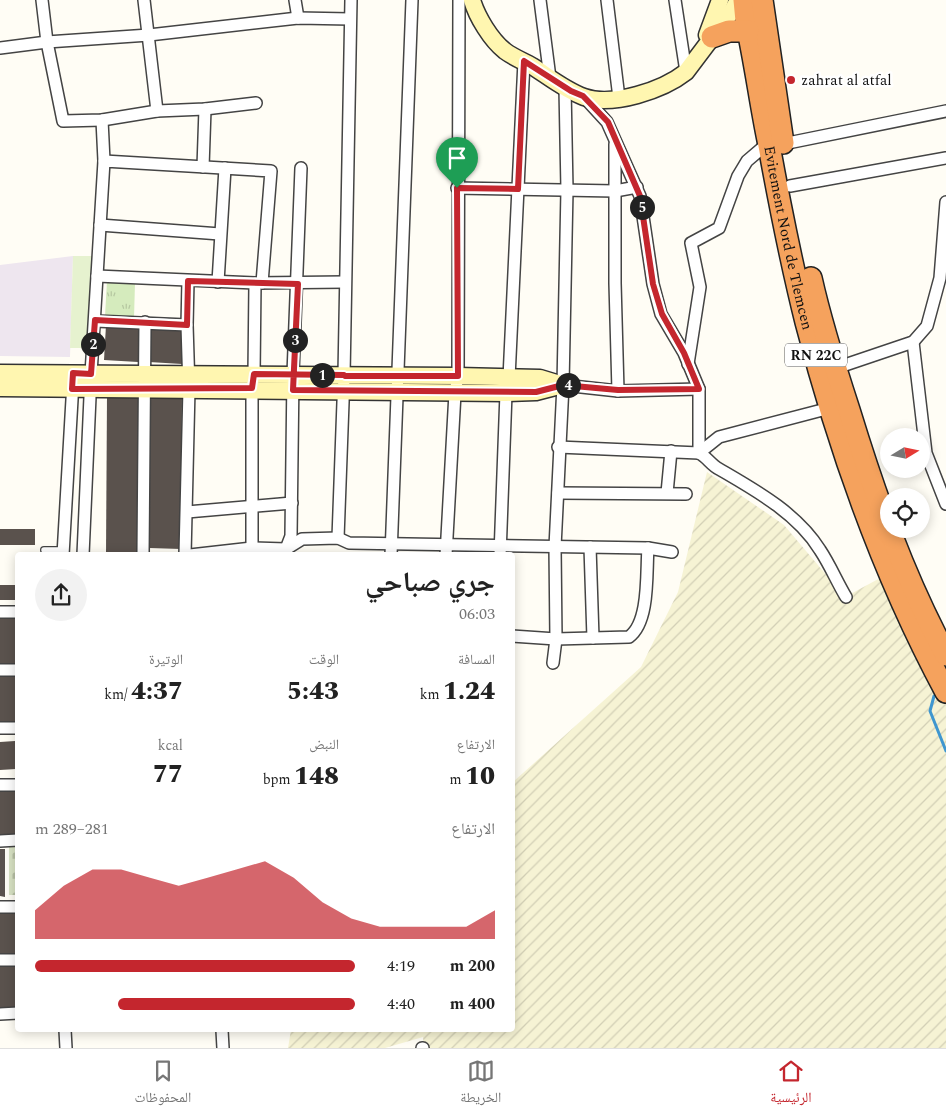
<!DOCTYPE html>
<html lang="ar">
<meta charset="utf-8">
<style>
:root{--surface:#fff;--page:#f2f2f2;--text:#222;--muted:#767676;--line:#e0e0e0;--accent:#c4262e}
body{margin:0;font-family:Spectral,"Noto Naskh Arabic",serif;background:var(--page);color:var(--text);direction:rtl;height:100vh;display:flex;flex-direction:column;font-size:19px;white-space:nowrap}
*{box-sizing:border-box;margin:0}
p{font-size:16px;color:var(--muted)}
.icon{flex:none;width:28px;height:28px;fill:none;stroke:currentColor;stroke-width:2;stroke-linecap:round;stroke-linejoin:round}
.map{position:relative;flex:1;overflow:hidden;direction:ltr}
.side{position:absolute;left:15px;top:552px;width:500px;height:480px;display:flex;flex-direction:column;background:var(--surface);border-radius:5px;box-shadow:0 2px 12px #0003;direction:rtl}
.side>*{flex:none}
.needle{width:32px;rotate:80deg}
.fabs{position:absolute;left:880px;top:428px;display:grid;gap:10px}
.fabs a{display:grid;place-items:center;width:50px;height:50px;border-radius:50%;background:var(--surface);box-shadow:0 2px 12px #0003;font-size:25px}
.pin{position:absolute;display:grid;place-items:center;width:42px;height:42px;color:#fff;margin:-51px -21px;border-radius:50% 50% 50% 0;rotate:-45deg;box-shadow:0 0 5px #0007}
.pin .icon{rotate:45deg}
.km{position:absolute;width:25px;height:25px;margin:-12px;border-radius:50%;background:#222;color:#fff;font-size:14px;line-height:25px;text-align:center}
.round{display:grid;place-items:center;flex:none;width:52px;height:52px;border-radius:26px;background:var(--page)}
.summary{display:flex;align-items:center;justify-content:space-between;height:85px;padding:0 20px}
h1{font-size:28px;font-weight:800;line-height:38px}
.figures{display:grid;grid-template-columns:repeat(3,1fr);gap:8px;height:85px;padding:5px 20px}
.figures div{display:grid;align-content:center}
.figures b{font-size:25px;font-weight:800}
.figures small{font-size:14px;font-weight:400}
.figures p{font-size:14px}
.chart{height:140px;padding:10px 20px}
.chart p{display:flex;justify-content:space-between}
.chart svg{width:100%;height:90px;margin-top:5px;fill:var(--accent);opacity:.7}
ul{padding:0 20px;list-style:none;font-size:16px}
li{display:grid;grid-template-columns:80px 60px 1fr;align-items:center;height:38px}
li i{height:12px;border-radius:6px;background:var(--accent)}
.dock{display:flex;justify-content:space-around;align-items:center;height:70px;border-top:1px solid var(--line);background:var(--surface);font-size:14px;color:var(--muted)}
.dock a{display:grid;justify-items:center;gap:2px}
.dock .active{color:var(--accent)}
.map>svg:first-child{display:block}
.industrial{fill:#eee6ef}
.farmland{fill:url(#farmland-furrows)}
.grass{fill:url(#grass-tufts)}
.cemetery{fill:url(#cemetery-stones)}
.pitch{fill:#e6f2cf}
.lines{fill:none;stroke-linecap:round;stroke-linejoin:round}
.stream{stroke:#3f96cf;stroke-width:3}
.building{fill:#5a524d}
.lane-casing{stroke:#444;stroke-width:8}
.street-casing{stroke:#444;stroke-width:14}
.secondary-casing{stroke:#333;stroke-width:19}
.highway-casing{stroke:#222;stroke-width:24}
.lane{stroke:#fff;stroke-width:5.5}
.street{stroke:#fff;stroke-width:11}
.secondary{stroke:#fff6b0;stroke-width:16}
.highway{stroke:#f5a25d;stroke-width:21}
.route-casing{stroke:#fff;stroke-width:10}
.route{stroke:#c4262e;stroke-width:6}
.poi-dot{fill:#c4262e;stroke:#fff;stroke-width:2}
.labels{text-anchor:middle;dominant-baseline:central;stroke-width:5;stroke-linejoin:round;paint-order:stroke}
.shield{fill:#fff;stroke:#585858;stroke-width:1}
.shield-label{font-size:14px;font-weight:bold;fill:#111}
.poi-label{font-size:15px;fill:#111;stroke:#fff;text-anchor:start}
.street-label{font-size:15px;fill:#111;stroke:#fff}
</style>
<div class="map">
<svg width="946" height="1048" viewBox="0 0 946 1048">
<defs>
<pattern id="farmland-furrows" width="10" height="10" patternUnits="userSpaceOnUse" patternTransform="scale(1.25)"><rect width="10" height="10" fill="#f6f3d4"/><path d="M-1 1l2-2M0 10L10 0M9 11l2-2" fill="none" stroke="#d2cfb5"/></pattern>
<pattern id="grass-tufts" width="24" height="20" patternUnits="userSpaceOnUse" patternTransform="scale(1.25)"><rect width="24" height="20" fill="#d5ebbd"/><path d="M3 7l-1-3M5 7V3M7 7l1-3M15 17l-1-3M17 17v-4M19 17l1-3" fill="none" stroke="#b6c8a1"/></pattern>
<pattern id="cemetery-stones" width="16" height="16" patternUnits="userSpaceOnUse" patternTransform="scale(1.25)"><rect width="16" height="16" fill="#d9e3c4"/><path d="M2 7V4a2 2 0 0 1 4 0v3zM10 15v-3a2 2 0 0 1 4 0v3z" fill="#b9c2a7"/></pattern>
</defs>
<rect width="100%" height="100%" fill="#fffdf5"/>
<polygon class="industrial" points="73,256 70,357 0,356 0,265"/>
<polygon class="farmland" points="707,472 784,525 845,597 882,577 946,702 946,1048 424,1048 423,1037 385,1048 288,1048 291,1030 512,1030 513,782 641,667 678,592"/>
<polygon class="grass" points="107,281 135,283 134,318 105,316"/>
<rect class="cemetery" x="9" y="844" width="8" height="51"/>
<polygon class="pitch" points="73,256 93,256 90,348 70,348"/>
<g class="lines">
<polyline class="stream" points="934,696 930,711 946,751"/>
</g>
<g class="building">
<polygon points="106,325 139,327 138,362 104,360"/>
<polygon points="150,328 183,329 182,364 149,362"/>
<polygon points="150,393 182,393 181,549 149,548"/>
<polygon points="107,396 139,396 138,555 106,555"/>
<rect x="0" y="529" width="35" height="16"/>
<rect x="0" y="585" width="18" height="15"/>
<polygon points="0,618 18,618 18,666 0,665"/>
<rect x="0" y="676" width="18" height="48"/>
<polygon points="15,741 16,769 0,770 0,742"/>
<polygon points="0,790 18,790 18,838 0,837"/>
<polygon points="0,849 5,849 5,897 0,896"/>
<rect x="0" y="910" width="18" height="47"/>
<polygon points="0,963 18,963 18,1010 0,1011"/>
</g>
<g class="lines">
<g class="lane-casing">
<polyline id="lane" points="44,550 64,550"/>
</g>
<g class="street-casing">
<g id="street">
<polyline points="42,0 47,42 63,121 102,120 157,111 205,109 256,103"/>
<polyline points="144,0 157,111"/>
<polyline points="295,0 298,18"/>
<polyline points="540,0 550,78"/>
<polyline points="607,0 619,98"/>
<polyline points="675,0 686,72"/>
<polyline points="0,48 47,42 149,35 298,18 350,19"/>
<polyline points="584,97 607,122 640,196 653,284 661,314 684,353 699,389 699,453"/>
<polyline points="102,120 104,161"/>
<polyline points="615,144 615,283 618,391"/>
<polyline points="783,144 946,111"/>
<polyline points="203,167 205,109"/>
<polyline points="790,186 946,158"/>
<polyline points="457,188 615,191 637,187"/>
<polyline points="100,225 220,234"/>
<polyline points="97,276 255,283 345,282"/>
<polyline points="218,282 225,168"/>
<polyline points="95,321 187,325"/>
<polyline points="913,342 926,453 946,504"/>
<polyline points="688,364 700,287 691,243 719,228 738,176 747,161 768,143"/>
<polyline points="836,368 913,342 927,326 940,278 946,202"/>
<polyline points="563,385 618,391 699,389"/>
<path d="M 558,447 L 699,453 C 707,457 711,465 719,469 C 755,490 797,513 820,550 C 830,565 837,582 846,597"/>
<polyline points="699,453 719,437 830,408"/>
<polyline points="558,493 686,494"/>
<polyline points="667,493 671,451"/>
<polyline points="187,512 292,503"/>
<polyline points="338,538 344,375 351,0"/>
<polyline points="590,547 593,638"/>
<polyline points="252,548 252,389 254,374 255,283"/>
<polyline points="286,549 291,536 293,374 301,168"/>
<polyline points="63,555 73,382"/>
<polyline points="83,555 91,374 104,161 271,171 262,283"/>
<polyline points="143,555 145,322"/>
<polyline points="185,555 189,389 187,325 188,281"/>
<polyline points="190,555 252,548 286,549 302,539 338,538 349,543 648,548 672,552"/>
<polyline points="391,555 412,0"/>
<polyline points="446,555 455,393 458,376 459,0"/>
<polyline points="500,555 506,393 509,378 524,61"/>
<polyline points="0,612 18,612"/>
<path d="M 512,636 L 556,639 L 629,637 C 650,622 646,572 648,548"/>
<polyline points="553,663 556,639 555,547 563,385 567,190 565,88"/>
<polyline points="0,670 18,670"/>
<polyline points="0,728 18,728"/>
<polyline points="0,785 18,785"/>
<polyline points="0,841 18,840"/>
<polyline points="0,907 18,907"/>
<polyline points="0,960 18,960"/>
<polyline points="0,1014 18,1013"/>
<polyline points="65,1030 66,1048"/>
<polyline points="222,1030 223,1048"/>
<polyline points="422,1048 423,1048"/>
</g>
</g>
<g class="secondary-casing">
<g id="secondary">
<path d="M 472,0 C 477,17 491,40 505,51 C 513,57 523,61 532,66 C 549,77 565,90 584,97 C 613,107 663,90 686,72 L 732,11 L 738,0"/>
<polyline points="707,35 720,0"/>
<polyline points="0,373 458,376 540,378 563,385"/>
<polyline points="0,388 506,393 536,392 563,385"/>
</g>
</g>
<g class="highway-casing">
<g id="highway">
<path id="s1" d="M 744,0 L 746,21 C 755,61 760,101 768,140 C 779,201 791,262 806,322 C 839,450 883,575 946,692"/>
<polyline points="762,0 783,143"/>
<polyline points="712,37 729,31 748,31"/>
<path d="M 811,278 C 821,323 835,367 849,410 C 875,495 904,577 946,655"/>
</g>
</g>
<use href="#lane" class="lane"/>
<use href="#street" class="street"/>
<use href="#secondary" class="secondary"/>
<use href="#highway" class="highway"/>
</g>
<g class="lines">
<g class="route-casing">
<polyline id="route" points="457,188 458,376 345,376 344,375 254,374 252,388 72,389 73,373 91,374 95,320 187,325 188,281 298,284 293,390 536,392 563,385 618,390 699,389 684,353 662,314 653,284 640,196 608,122 583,96 571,91 524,61 518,189 457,188"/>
</g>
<use href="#route" class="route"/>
</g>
<circle class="poi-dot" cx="791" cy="80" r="5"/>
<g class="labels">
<rect class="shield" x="785" y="343.5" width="62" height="23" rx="4"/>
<g class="shield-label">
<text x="816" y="355">RN 22C</text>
</g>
<g class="poi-label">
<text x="801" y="80">zahrat al atfal</text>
</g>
<g class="street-label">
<text stroke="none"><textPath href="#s1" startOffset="242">Evitement Nord de Tlemcen</textPath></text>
</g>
</g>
</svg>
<div class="fabs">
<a><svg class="needle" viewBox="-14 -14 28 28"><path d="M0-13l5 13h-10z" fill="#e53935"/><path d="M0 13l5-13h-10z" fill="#767676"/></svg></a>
<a><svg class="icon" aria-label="locate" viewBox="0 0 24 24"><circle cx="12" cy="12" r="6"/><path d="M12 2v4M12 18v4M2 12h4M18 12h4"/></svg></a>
</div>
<div class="pin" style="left:457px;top:188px;background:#1e9e55"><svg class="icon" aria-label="arrive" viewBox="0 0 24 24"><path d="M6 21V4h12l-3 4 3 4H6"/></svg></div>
<b class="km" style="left:322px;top:375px">1</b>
<b class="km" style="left:93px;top:344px">2</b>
<b class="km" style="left:295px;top:340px">3</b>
<b class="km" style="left:568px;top:385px">4</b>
<b class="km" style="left:642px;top:207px">5</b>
<section class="side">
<div class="summary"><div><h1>جري صباحي</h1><p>06:03</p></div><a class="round"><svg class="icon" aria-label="share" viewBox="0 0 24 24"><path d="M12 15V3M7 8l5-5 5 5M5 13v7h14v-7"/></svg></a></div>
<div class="figures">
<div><p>المسافة</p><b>1.24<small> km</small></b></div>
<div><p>الوقت</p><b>5:43</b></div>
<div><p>الوتيرة</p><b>4:37<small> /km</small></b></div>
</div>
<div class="figures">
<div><p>الارتفاع</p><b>10<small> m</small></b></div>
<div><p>النبض</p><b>148<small> bpm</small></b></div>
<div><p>kcal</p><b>77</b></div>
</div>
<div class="chart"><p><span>الارتفاع</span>281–289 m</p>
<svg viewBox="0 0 160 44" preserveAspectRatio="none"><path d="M0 44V30L10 18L20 10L30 10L40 14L50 18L60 14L70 10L80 6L90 14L100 26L110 34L120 38L130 38L140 38L150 38L160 30V44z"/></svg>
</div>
<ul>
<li><b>200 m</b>4:19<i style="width:100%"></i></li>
<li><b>400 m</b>4:40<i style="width:74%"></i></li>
</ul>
</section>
</div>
<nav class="dock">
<a class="active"><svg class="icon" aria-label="home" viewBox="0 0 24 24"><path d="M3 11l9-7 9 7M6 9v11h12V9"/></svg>الرئيسية</a>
<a><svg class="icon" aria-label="map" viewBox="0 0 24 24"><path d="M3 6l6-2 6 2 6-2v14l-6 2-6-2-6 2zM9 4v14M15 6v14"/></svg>الخريطة</a>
<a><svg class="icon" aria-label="saved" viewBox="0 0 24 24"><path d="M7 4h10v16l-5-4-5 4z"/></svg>المحفوظات</a>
</nav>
